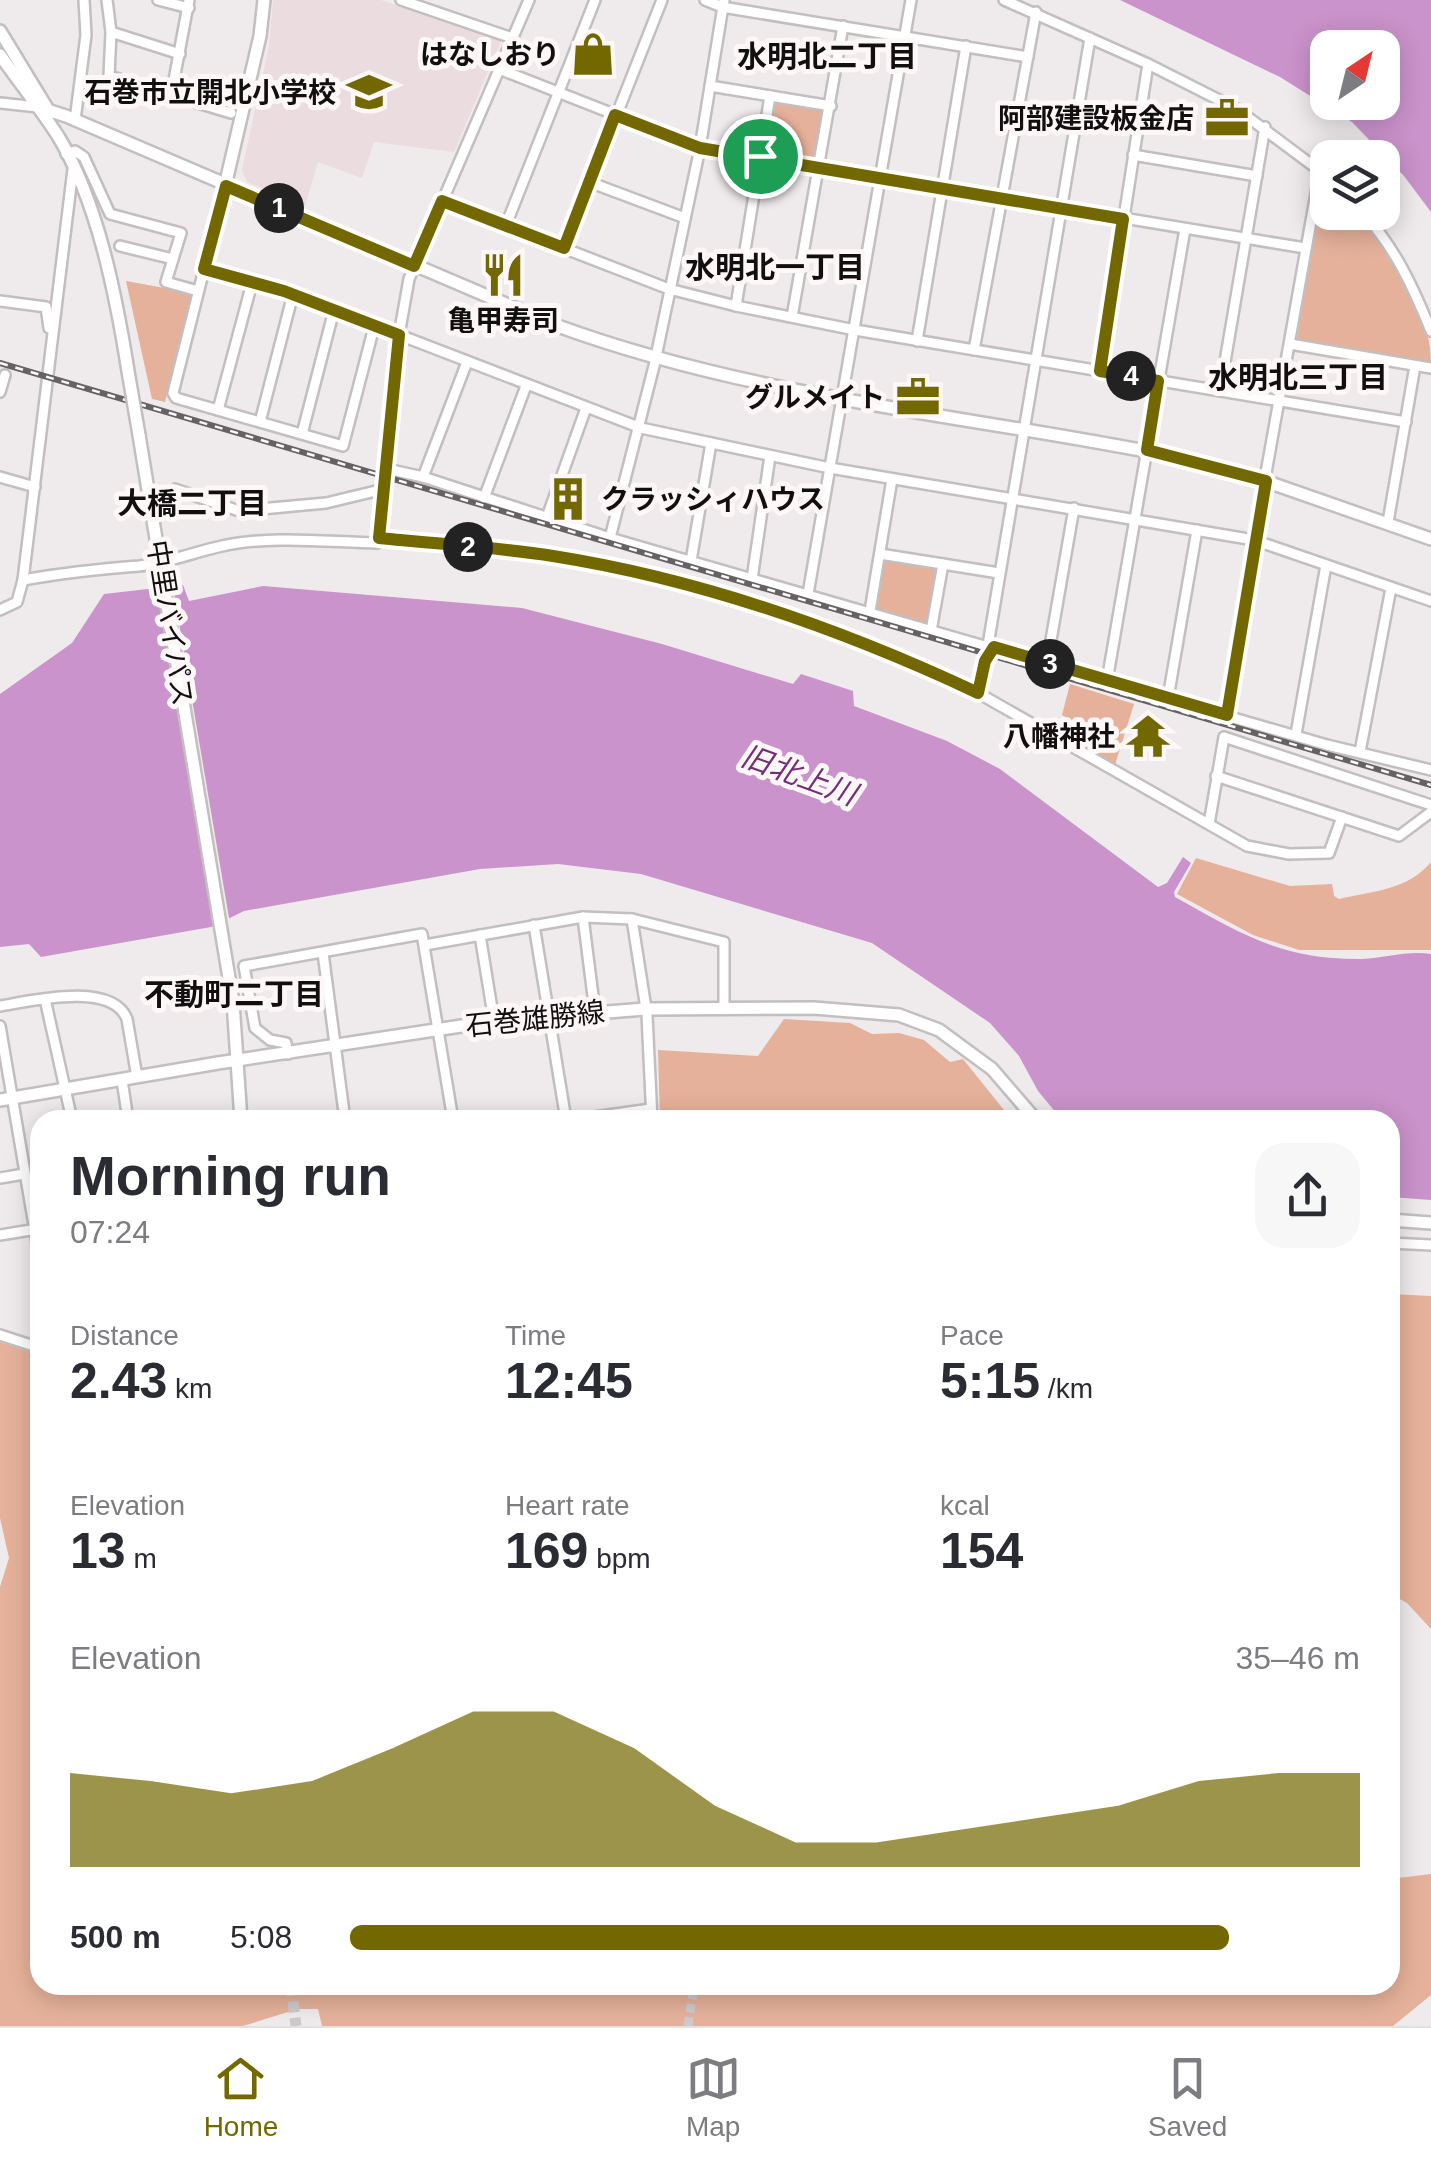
<!DOCTYPE html>
<meta charset="utf-8">
<style>
:root{--surface:#fff;--page:#f7f7f7;--text:#2b2b33;--muted:#7c7c81;--line:#e1e1e2;--accent:#736800}
body{margin:0;font-family:Arial,"Noto Sans JP",sans-serif;background:var(--page);color:var(--text);height:100vh;display:flex;flex-direction:column;font-size:38px;white-space:nowrap}
*{box-sizing:border-box;margin:0}
p{font-size:32px;color:var(--muted)}
.icon{flex:none;width:55px;height:55px;fill:none;stroke:currentColor;stroke-width:2;stroke-linecap:round;stroke-linejoin:round}
.map{position:relative;flex:1;overflow:hidden}
.sheet{position:absolute;left:30px;top:1110px;width:1370px;height:885px;display:flex;flex-direction:column;background:var(--surface);border-radius:30px;box-shadow:0 5px 25px #0003}
.sheet>*{flex:none}
.needle{width:65px;rotate:35deg}
.fabs{position:absolute;left:1310px;top:30px;display:grid;gap:20px}
.fabs a{display:grid;place-items:center;width:90px;height:90px;border-radius:20px;background:var(--surface);box-shadow:0 5px 25px #0003;font-size:50px}
.pin{position:absolute;display:grid;place-items:center;width:85px;height:85px;color:#fff;margin:-42px;border:5px solid #fff;border-radius:50%;box-shadow:0 2px 10px #0007}
.km{position:absolute;width:50px;height:50px;margin:-25px;border-radius:50%;background:#222;color:#fff;font-size:28px;line-height:50px;text-align:center}
.round{display:grid;place-items:center;flex:none;width:105px;height:105px;border-radius:30px;background:var(--page)}
.overview{display:flex;align-items:center;justify-content:space-between;height:170px;padding:0 40px}
h1{font-size:55px;font-weight:600;line-height:75px}
.metrics{display:grid;grid-template-columns:repeat(3,1fr);gap:15px;height:170px;padding:10px 40px}
.metrics div{display:grid;align-content:center}
.metrics b{font-size:50px;font-weight:600}
.metrics small{font-size:28px;font-weight:400}
.metrics p{font-size:28px}
.chart{height:280px;padding:20px 40px}
.chart p{display:flex;justify-content:space-between}
.chart svg{width:100%;height:180px;margin-top:10px;fill:var(--accent);opacity:.7}
ul{padding:0 40px;list-style:none;font-size:32px}
li{display:grid;grid-template-columns:160px 120px 1fr;align-items:center;height:75px}
li i{height:25px;border-radius:12px;background:var(--accent)}
.tabs{display:flex;justify-content:space-around;align-items:center;height:140px;border-top:2px solid var(--line);background:var(--surface);font-size:28px;color:var(--muted)}
.tabs a{display:grid;justify-items:center;gap:5px}
.tabs .active{color:var(--accent)}
.map>svg:first-child{display:block}
.built{fill:#eadcdf}
.green{fill:#e6b19a}
.water{fill:#ca93cb;fill-rule:evenodd}
.pier{fill:#efeaeb}
.lines{fill:none;stroke-linecap:round;stroke-linejoin:round}
.street-tunnel{stroke:#cec9ca;stroke-width:9;stroke-dasharray:9 4.5;stroke-linecap:butt}
.secondary-tunnel{stroke:#cec9ca;stroke-width:11;stroke-dasharray:11 5.5;stroke-linecap:butt}
.street-casing{stroke:#c3bebf;stroke-width:14}
.secondary-casing{stroke:#c3bebf;stroke-width:16}
.street{stroke:#fff;stroke-width:9}
.secondary{stroke:#fff;stroke-width:11}
.rail-casing{stroke:#656263;stroke-width:6}
.rail{stroke:#fdf7f8;stroke-width:2.5;stroke-dasharray:8;stroke-linecap:butt}
.secondary-bridge-casing{stroke:#c3bebf;stroke-width:16;stroke-linecap:butt}
.secondary-bridge{stroke:#fff;stroke-width:11}
.route-casing{stroke:#fff;stroke-width:20}
.route{stroke:#736800;stroke-width:12}
.labels{text-anchor:middle;dominant-baseline:central;stroke-width:10;stroke-linejoin:round;paint-order:stroke}
.poi-label{font-size:28px;font-weight:bold;fill:#110f10;stroke:#fdf7f8;text-anchor:end}
.street-label{font-size:28px;fill:#110f10;stroke:#fdf7f8}
.neighbourhood-label{font-size:30px;font-weight:bold;fill:#110f10;stroke:#fdf7f8}
.water-label{font-size:30px;font-style:italic;fill:#733075;stroke:#fdf7f8}
</style>
<div class="map">
<svg width="1431" height="2026" viewBox="0 0 1431 2026">
<rect width="100%" height="100%" fill="#efeaeb"/>
<polygon class="built" points="273,0 381,0 501,41 454,152 374,142 362,178 318,162 305,206 247,182 242,170 269,46"/>
<g class="green">
<polygon points="772,100 828,107 816,162 768,153 765,149"/>
<path d="M 1327,180 L 1328,212 L 1357,213 C 1394,253 1431,308 1431,364 L 1297,339 L 1322,181 Z"/>
<polygon points="126,281 192,293 165,402 152,399"/>
<polygon points="884,556 939,567 929,624 875,610"/>
<polygon points="1070,684 1134,704 1114,768 1063,737 1069,719 1062,715"/>
<path d="M 1196,858 L 1290,886 L 1332,884 L 1334,896 L 1339,899 C 1373,891 1408,890 1431,862 L 1431,950 L 1299,950 L 1253,935 L 1177,894 Z"/>
<polygon points="784,1019 850,1023 872,1034 899,1033 924,1040 950,1062 963,1059 1012,1120 660,1120 658,1050 758,1056"/>
<polygon points="1390,1294 1431,1296 1431,1629 1407,1603 1390,1594"/>
<polygon points="0,1342 40,1355 40,1985 1390,1985 1390,1879 1431,1874 1431,1995 1393,2026 322,2026 318,2009 298,2009 243,2026 0,2026 0,1587 9,1558 0,1518"/>
</g>
<g class="water">
<path d="M 1120,0 L 1431,0 L 1431,212 L 1404,176 L 1352,122 L 1280,77 ZM 1328,48 L 1382,48 L 1382,102 L 1328,102 Z"/>
<path d="M 183,585 L 189,601 L 263,586 L 522,608 L 662,644 L 793,684 L 801,674 L 853,691 L 854,706 L 947,741 L 1000,769 L 1158,887 L 1167,883 L 1183,857 L 1191,863 L 1174,892 L 1175,897 C 1242,934 1281,960 1362,959 C 1384,958 1409,950 1431,954 L 1431,1200 L 1390,1197 L 1390,1120 L 1062,1120 L 1038,1091 L 1019,1056 L 990,1023 L 872,943 L 641,874 L 558,864 L 480,869 L 244,911 L 211,927 L 41,957 L 29,944 L 0,947 L 0,694 L 72,643 L 104,594 Z"/>
</g>
<polygon class="pier" points="172,581 230,924 214,931 157,583"/>
<g class="lines">
<polyline class="street-tunnel" points="688,2026 694,1985"/>
<polyline class="secondary-tunnel" points="291,1985 296,2026"/>
<g class="street-casing">
<g id="street">
<polyline points="107,0 111,32 109,76 231,113"/>
<polyline points="158,0 189,8"/>
<polyline points="401,0 512,38"/>
<polyline points="705,0 722,7 1028,57"/>
<polyline points="1004,0 1148,64 1237,109 1328,177"/>
<polyline points="111,32 180,54"/>
<polyline points="499,69 700,148 1305,248"/>
<polyline points="710,86 831,106"/>
<polyline points="171,96 189,0"/>
<polyline points="0,103 38,107"/>
<polyline points="75,120 86,35 84,0"/>
<polyline points="66,154 75,151 84,157 110,214 181,233 166,282 198,291"/>
<polyline points="1133,155 1257,176"/>
<polyline points="589,182 685,218"/>
<polyline points="225,186 173,393 176,398 343,446 374,327"/>
<polyline points="442,201 669,289 736,306 855,330 1406,422"/>
<path d="M 1362,212 C 1395,247 1413,287 1431,331"/>
<polyline points="506,225 595,0"/>
<polyline points="120,246 173,259"/>
<polyline points="564,248 662,0"/>
<polyline points="204,269 293,294 641,428 830,468 1254,540 1431,601"/>
<polyline points="0,301 46,307 49,328"/>
<polyline points="736,306 770,96"/>
<polyline points="792,317 843,26"/>
<polyline points="917,341 966,46"/>
<polyline points="1290,344 1431,368"/>
<polyline points="974,350 1036,12"/>
<polyline points="1100,371 1148,64"/>
<polyline points="1220,391 1265,127"/>
<polyline points="0,392 5,375"/>
<polyline points="218,410 252,283"/>
<polyline points="260,422 293,294"/>
<polyline points="302,434 334,310"/>
<polyline points="387,469 423,477 610,538 1327,745 1431,770"/>
<polyline points="0,477 35,487"/>
<polyline points="423,477 467,362"/>
<polyline points="175,489 239,511 326,503 384,489"/>
<polyline points="484,498 526,386"/>
<polyline points="547,517 586,408"/>
<polyline points="1388,522 1415,366"/>
<polyline points="379,538 399,335 409,279 529,0"/>
<polyline points="610,538 654,366 700,148 724,0"/>
<polyline points="880,554 999,573"/>
<polyline points="691,561 711,443"/>
<polyline points="752,579 770,456"/>
<path d="M 23,580 C 62,573 100,569 139,566 C 168,563 194,552 222,546 C 271,535 327,542 377,543 L 379,538 L 552,555 L 696,589 L 818,625 L 978,693 L 1247,846 L 1289,854 L 1329,853 L 1342,817"/>
<polyline points="808,594 911,0"/>
<polyline points="0,610 17,602 23,580 73,169"/>
<polyline points="870,611 892,479"/>
<polyline points="931,631 943,564"/>
<polyline points="988,645 1090,38"/>
<polyline points="1047,663 1074,508"/>
<polyline points="1107,681 1185,229"/>
<polyline points="978,693 985,661 994,647"/>
<polyline points="1168,698 1197,530"/>
<polyline points="1227,715 1254,540 1320,171"/>
<polyline points="1296,734 1326,565"/>
<polyline points="1360,752 1391,588"/>
<polyline points="1216,776 1399,836 1431,812"/>
<polyline points="1209,824 1224,737 1431,805"/>
<polyline points="583,917 595,1012"/>
<polyline points="632,919 647,1015 652,1120"/>
<polyline points="534,925 566,1120"/>
<polyline points="480,935 494,1021"/>
<polyline points="425,945 583,917 632,919 724,942 724,1007"/>
<polyline points="323,953 345,1120"/>
<polyline points="45,999 72,1120"/>
<path d="M 0,1006 C 31,1001 112,981 127,1019 L 137,1077"/>
<polyline points="0,1026 40,1260"/>
<polyline points="288,1054 286,1043 270,1040 255,1028 244,966 422,934 453,1120"/>
<polyline points="122,1080 128,1120"/>
<polyline points="572,1120 651,1109"/>
<polyline points="0,1178 24,1174"/>
<polyline points="0,1235 37,1229"/>
<polyline points="1390,1243 1431,1245"/>
<polyline points="0,1335 40,1348"/>
</g>
</g>
<g class="secondary-casing">
<g id="secondary">
<polyline points="0,31 50,113"/>
<path d="M 0,55 C 19,82 40,108 58,136 C 98,202 116,296 128,371"/>
<path d="M 38,107 L 66,116 L 555,325 C 762,401 982,416 1196,461 L 1265,481 L 1431,539"/>
<polyline points="225,186 260,36 264,0"/>
<polyline points="139,435 159,557"/>
<polyline points="233,1002 241,1120"/>
<polyline points="0,1100 218,1063 494,1021 645,1009 814,1008 899,1015 939,1030 992,1069 1036,1120"/>
<polyline points="1390,1220 1431,1223"/>
</g>
</g>
<use href="#street" class="street"/>
<use href="#secondary" class="secondary"/>
<g class="rail-casing">
<polyline id="rail" points="0,363 1431,785"/>
</g>
<use href="#rail" class="rail"/>
<g class="secondary-bridge-casing">
<g id="secondary-bridge">
<polyline points="128,371 139,435"/>
<polyline points="159,557 233,1002"/>
</g>
</g>
<use href="#secondary-bridge" class="secondary-bridge"/>
</g>
<g class="lines">
<g class="route-casing">
<path id="route" d="M 615,115 L 700,148 L 1123,219 L 1100,371 L 1158,381 L 1147,450 L 1266,481 L 1227,715 L 994,647 L 985,661 L 978,693 C 844,630 699,579 553,556 C 496,547 437,544 379,538 L 399,335 L 284,291 L 204,269 L 226,186 L 414,266 L 442,201 L 564,248 Z"/>
</g>
<use href="#route" class="route"/>
</g>
<defs>
<g id="shop-bare" transform="scale(3.45)"><path d="M-5-2.5h2.3a2.7 3.5 0 0 1 5.4 0H5L5.5 6h-11ZM-1.5-2.5h3a1.5 2.3 0 0 0-3 0Z" fill="#736800" stroke="#fdf7f8" stroke-width="2.5" paint-order="stroke"/></g>
<g id="school-bare" transform="scale(3.45)"><path d="M0-5L7-2L0 1L-7-2ZM-4 1L0 2.5L4 1V4Q0 6-4 4Z" fill="#736800" stroke="#fdf7f8" stroke-width="2.5" paint-order="stroke"/></g>
<g id="office-bare" transform="scale(3.45)"><path d="M-6-3h4V-5.5h4V-3h4V5H-6ZM-1-4.5V-3h2v-1.5ZM-6 0V1H6V0Z" fill="#736800" stroke="#fdf7f8" stroke-width="2.5" paint-order="stroke"/></g>
<g id="restaurant-bare" transform="scale(3.45)"><path d="M-5-6h1v4h1v-4h1v4h1v-4h1v5L-1.5 .5V6h-2V.5L-5-1ZM5-6V6H3V1.5H1.5Q1.5-4 5-6Z" fill="#736800" stroke="#fdf7f8" stroke-width="2.5" paint-order="stroke"/></g>
<g id="building-bare" transform="scale(3.45)"><path d="M-4-6H4V6H1V3H-1V6H-4ZM-2.5-4.3h1.7v1.8h-1.7ZM.8-4.3h1.7v1.8H.8ZM-2.5-1h1.7V.8h-1.7ZM.8-1h1.7V.8H.8Z" fill="#736800" stroke="#fdf7f8" stroke-width="2.5" paint-order="stroke"/></g>
<g id="temple-bare" transform="scale(3.45)"><path d="M0-6L5-2H3V0L6.5 2.5H4V6H1.5V3h-3V6H-4V2.5H-6.5L-3 0V-2H-5Z" fill="#736800" stroke="#fdf7f8" stroke-width="2.5" paint-order="stroke"/></g>
</defs>
<g fill-rule="evenodd">
<use href="#shop-bare" x="593" y="54"/>
<use href="#school-bare" x="369" y="92"/>
<use href="#office-bare" x="1227" y="118"/>
<use href="#restaurant-bare" x="503" y="275"/>
<use href="#office-bare" x="918" y="397"/>
<use href="#building-bare" x="568" y="499"/>
<use href="#temple-bare" x="1148" y="736"/>
</g>
<g class="labels">
<g class="poi-label">
<text x="560" y="54">はなしおり</text>
<text x="336" y="92">石巻市立開北小学校</text>
<text x="1194" y="118">阿部建設板金店</text>
<text x="503" y="320" text-anchor="middle">亀甲寿司</text>
<text x="885" y="397">グルメイト</text>
<text x="601" y="499" text-anchor="start">クラッシィハウス</text>
<text x="1115" y="736">八幡神社</text>
</g>
<g class="street-label">
<text transform="translate(170 623) rotate(81)">中里バイパス</text>
<text transform="translate(535 1019) rotate(-6)">石巻雄勝線</text>
</g>
<g class="neighbourhood-label">
<text x="827" y="56">水明北二丁目</text>
<text x="775" y="267">水明北一丁目</text>
<text x="1298" y="377">水明北三丁目</text>
<text x="192" y="503">大橋二丁目</text>
<text x="234" y="994">不動町二丁目</text>
</g>
<g class="water-label">
<text transform="translate(799 775) rotate(20)">旧北上川</text>
</g>
</g>
</svg>
<div class="fabs">
<a><svg class="needle" viewBox="-14 -14 28 28"><path d="M0-13l5 13h-10z" fill="#e53935"/><path d="M0 13l5-13h-10z" fill="#7c7c81"/></svg></a>
<a><svg class="icon" aria-label="layers" viewBox="0 0 24 24"><path d="M12 4l9 5-9 5-9-5zM3 14l9 5 9-5"/></svg></a>
</div>
<div class="pin" style="left:760px;top:156px;background:#1e9e55"><svg class="icon" aria-label="arrive" viewBox="0 0 24 24"><path d="M6 21V4h12l-3 4 3 4H6"/></svg></div>
<b class="km" style="left:279px;top:208px">1</b>
<b class="km" style="left:468px;top:547px">2</b>
<b class="km" style="left:1050px;top:664px">3</b>
<b class="km" style="left:1131px;top:376px">4</b>
<section class="sheet">
<div class="overview"><div><h1>Morning run</h1><p>07:24</p></div><a class="round"><svg class="icon" aria-label="share" viewBox="0 0 24 24"><path d="M12 15V3M7 8l5-5 5 5M5 13v7h14v-7"/></svg></a></div>
<div class="metrics">
<div><p>Distance</p><b>2.43<small> km</small></b></div>
<div><p>Time</p><b>12:45</b></div>
<div><p>Pace</p><b>5:15<small> /km</small></b></div>
</div>
<div class="metrics">
<div><p>Elevation</p><b>13<small> m</small></b></div>
<div><p>Heart rate</p><b>169<small> bpm</small></b></div>
<div><p>kcal</p><b>154</b></div>
</div>
<div class="chart"><p><span>Elevation</span>35–46 m</p>
<svg viewBox="0 0 160 44" preserveAspectRatio="none"><path d="M0 44V21L10 23L20 26L30 23L40 15L50 6L60 6L70 15L80 29L90 38L100 38L110 35L120 32L130 29L140 23L150 21L160 21V44z"/></svg>
</div>
<ul>
<li><b>500 m</b>5:08<i style="width:87%"></i></li>
</ul>
</section>
</div>
<nav class="tabs">
<a class="active"><svg class="icon" aria-label="home" viewBox="0 0 24 24"><path d="M3 11l9-7 9 7M6 9v11h12V9"/></svg>Home</a>
<a><svg class="icon" aria-label="map" viewBox="0 0 24 24"><path d="M3 6l6-2 6 2 6-2v14l-6 2-6-2-6 2zM9 4v14M15 6v14"/></svg>Map</a>
<a><svg class="icon" aria-label="saved" viewBox="0 0 24 24"><path d="M7 4h10v16l-5-4-5 4z"/></svg>Saved</a>
</nav>
